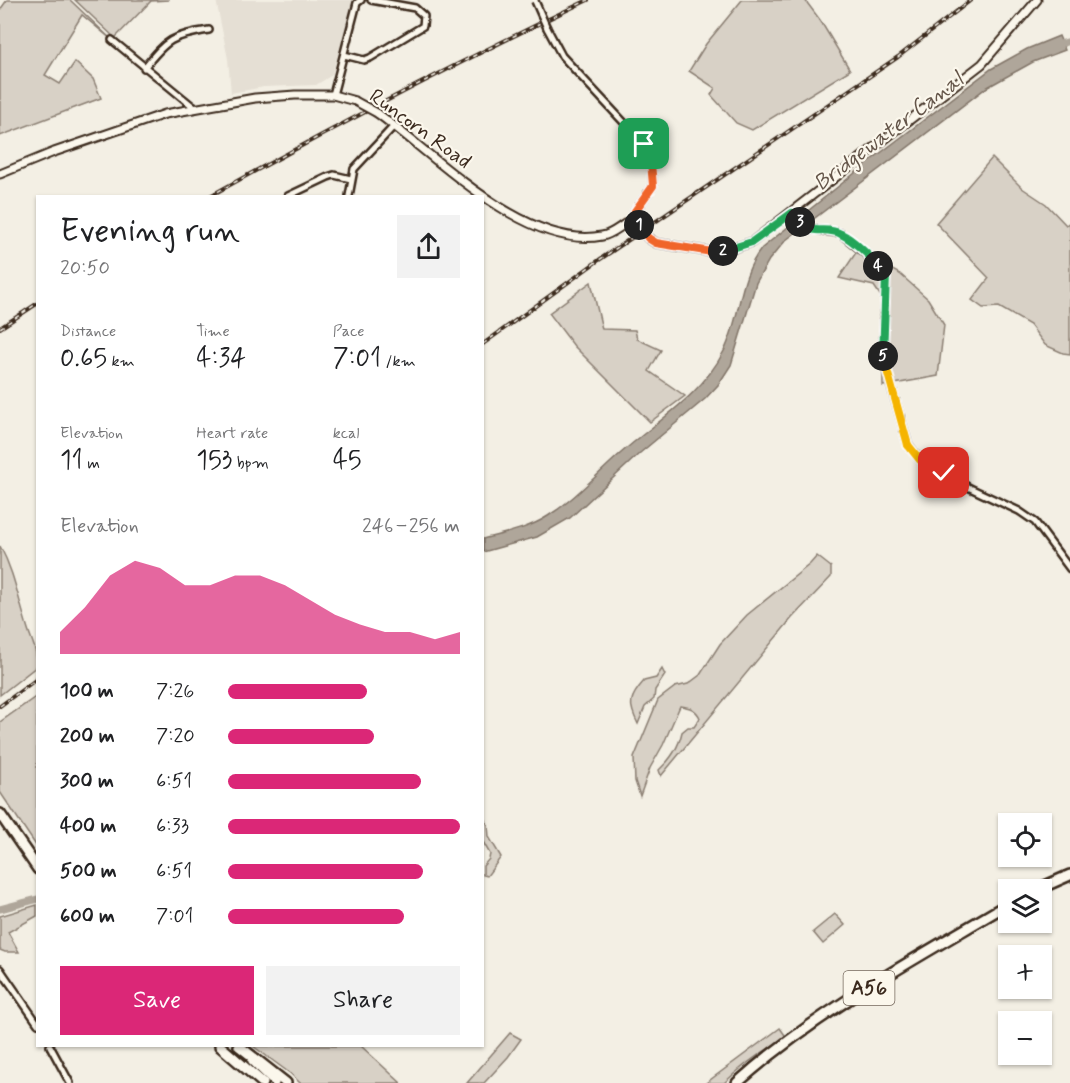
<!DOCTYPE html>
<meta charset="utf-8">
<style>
:root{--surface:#fff;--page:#f2f2f2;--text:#202124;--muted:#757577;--accent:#db2777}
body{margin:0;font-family:Mynerve,sans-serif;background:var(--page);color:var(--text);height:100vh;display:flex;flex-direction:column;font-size:22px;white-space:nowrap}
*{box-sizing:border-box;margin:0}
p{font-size:20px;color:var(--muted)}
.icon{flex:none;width:33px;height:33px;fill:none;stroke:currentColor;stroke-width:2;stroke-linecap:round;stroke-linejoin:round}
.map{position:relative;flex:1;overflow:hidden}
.sheet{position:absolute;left:36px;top:195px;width:448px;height:852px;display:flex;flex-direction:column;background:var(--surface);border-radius:0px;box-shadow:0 2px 4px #0004}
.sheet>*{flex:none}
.buttons{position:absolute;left:998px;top:813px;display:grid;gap:12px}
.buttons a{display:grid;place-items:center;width:54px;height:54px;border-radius:0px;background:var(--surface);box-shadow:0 2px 4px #0004;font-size:30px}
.pin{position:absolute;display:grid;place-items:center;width:51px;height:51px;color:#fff;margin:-26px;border-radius:12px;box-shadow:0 3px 9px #0006}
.km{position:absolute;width:30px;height:30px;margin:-15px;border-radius:50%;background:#222;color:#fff;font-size:16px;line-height:30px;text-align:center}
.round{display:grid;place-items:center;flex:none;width:63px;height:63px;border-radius:0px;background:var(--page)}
.headline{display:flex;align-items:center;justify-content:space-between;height:102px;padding:0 24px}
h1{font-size:33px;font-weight:600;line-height:45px}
.stats{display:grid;grid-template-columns:repeat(3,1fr);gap:9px;height:102px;padding:6px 24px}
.stats div{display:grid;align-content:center}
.stats b{font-size:26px;font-weight:600}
.stats small{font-size:16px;font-weight:400}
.stats p{font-size:16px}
.chart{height:168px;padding:12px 24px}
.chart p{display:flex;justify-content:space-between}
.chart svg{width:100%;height:108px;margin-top:6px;fill:var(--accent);opacity:.7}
.primary-button{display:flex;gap:12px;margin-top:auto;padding:12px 24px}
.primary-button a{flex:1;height:69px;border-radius:0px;background:var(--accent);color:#fff;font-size:24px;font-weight:600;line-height:69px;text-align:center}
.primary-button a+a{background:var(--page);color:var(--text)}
ul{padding:0 24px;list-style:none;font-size:20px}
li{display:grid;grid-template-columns:96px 72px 1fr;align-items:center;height:45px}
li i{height:15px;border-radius:8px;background:var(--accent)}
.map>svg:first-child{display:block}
.built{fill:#e5dfd4}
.green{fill:#d8d1c6;stroke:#8a7e72;stroke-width:1.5}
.water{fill:#afa69a;stroke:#817468;stroke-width:1.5}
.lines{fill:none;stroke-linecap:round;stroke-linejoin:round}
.canal{stroke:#afa69a;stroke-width:7}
.minor-casing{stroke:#3b2a1e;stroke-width:10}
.tertiary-casing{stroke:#3b2a1e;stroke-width:11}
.primary-casing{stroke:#3b2a1e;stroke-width:14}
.trunk-casing{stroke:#3b2a1e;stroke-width:14}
.minor{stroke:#fbf7ec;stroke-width:5}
.tertiary{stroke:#fbf7ec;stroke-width:7}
.primary{stroke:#fbf7ec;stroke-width:9}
.trunk{stroke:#fbf7ec;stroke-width:9}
.rail-casing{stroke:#3b2a1e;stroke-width:4}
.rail{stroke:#fbf7ec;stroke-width:1.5;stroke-dasharray:4.5;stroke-linecap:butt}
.minor-bridge-casing{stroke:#3b2a1e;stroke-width:10;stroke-linecap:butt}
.tertiary-bridge-casing{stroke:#3b2a1e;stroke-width:11;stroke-linecap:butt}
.minor-bridge{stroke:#fbf7ec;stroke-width:5}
.tertiary-bridge{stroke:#fbf7ec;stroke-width:7}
.split-1-casing{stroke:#fff;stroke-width:12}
.split-2-casing{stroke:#fff;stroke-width:12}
.split-3-casing{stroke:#fff;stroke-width:12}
.split-4-casing{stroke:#fff;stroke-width:12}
.split-5-casing{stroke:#fff;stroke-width:12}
.split-6-casing{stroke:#fff;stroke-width:12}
.split-7-casing{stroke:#fff;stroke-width:12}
.split-1{stroke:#f0652b;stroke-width:8}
.split-2{stroke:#f0652b;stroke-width:8}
.split-3{stroke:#22a559;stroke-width:8}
.split-4{stroke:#22a559;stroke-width:8}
.split-5{stroke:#22a559;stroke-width:8}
.split-6{stroke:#f5b400;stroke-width:8}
.split-7{stroke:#f5b400;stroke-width:8}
.labels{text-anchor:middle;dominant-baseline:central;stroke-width:4.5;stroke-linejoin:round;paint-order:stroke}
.shield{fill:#fbf7ec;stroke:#75685c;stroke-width:1.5}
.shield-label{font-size:20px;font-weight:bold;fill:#3b2a1e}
.street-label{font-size:21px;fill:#3b2a1e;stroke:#fbf7ec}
.water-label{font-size:22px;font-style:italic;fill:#645549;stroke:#fbf7ec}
</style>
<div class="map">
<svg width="1070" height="1083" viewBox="0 0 1070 1083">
<rect width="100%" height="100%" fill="#f3efe4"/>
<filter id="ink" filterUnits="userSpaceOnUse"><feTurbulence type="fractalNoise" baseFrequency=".0167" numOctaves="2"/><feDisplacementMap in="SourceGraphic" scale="12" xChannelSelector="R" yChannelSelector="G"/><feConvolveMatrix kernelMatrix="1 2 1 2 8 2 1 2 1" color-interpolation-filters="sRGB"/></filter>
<g filter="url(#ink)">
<polygon class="built" points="216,0 354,0 332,75 316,85 264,87 231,93 228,59"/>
<g class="green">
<polygon points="7,0 70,0 112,40 82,15 45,75 60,84 75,62 93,79 101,98 0,136 0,10"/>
<polygon points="75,0 169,0 151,1 115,38"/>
<polygon points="742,0 805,0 820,20 850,70 752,130 736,123 711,95 715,88 689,71 706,44"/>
<polygon points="992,158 1022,188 1046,204 1066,225 1070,222 1070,354 1063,353 1045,345 1030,325 999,307 983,308 972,300 989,278 936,223"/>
<polygon points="857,251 900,274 928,299 944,325 938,376 883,386 882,298 874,286 839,278"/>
<polygon points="591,282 602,329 635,330 637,339 661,350 649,371 685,396 650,422 574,346 549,313"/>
<path d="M 0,546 C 14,572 18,598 27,626 C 31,640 38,651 37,666 L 0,695 Z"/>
<path d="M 817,556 L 831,567 L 831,577 L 792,618 L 661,776 L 659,770 C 670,760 679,746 682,732 L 688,727 L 694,727 L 700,718 C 696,709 690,707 680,706 L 663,745 L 650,768 L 640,796 L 635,781 L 634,758 L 658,700 L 675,687 L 688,684 L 700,675 L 720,644 L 747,615 L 810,564 Z"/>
<path d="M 662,669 L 665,675 L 655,690 L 654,699 L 645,707 L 638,724 C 628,704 629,698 644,681 L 656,678 Z"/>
<polygon points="37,696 37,847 0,792 0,722"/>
<polygon points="483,817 488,825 489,837 501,857 487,876 483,875 483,866 489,859 490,854 483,842"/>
<polygon points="37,905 37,916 8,932 19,952 5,952 0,950 0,916"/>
<polygon points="835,914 845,925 823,944 813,932"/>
<path d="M 780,1028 L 787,1038 C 765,1049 743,1065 724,1083 L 706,1083 Z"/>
<polygon points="510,1033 521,1039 508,1057 484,1083 467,1083"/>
<polygon points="253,1046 361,1046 401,1083 300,1083 291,1074"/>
</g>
<path class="water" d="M 1059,36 L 1065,50 L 1033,62 L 986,88 L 786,240 L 769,260 L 756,283 L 731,365 L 718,385 L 705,399 L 640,453 L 570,518 L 537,537 L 483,552 L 483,539 C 505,533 528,529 548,516 C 575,499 597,474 621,453 C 658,420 701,396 724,351 C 741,318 738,277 762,248 L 866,164 L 991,69 L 1027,49 Z"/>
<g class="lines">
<g class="canal">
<polyline points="1053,46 1070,41"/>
<polyline points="0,909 38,899"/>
</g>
<g class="minor-casing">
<g id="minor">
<polyline points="547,28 562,56 644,144 651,162 653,186 635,211 632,221"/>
<polyline points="112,40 195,108"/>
<polyline points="344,55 364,60 370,58 423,26 424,16 415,8 371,0"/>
<path d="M 144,68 C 167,39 172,36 209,30"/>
<polyline points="333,95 357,3 361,0"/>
<polyline points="288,196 328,177 334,175 351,179"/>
<polyline points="349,196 354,169 394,126"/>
<polyline points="792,213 809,229 840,233 873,260 886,276 883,358 908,444 920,460 930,465 970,488 1019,511 1035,522 1070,569"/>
<polyline points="0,969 38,1024"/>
<polyline points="50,1046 70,1083"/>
</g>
</g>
<g class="tertiary-casing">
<g id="tertiary">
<path d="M 377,113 C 434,154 526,251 602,236 C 613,234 620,226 630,221 L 638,225"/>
<polyline points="0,174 54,152 165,114 255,98 295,95 333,95 355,101"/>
<polyline points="648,238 656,243 718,253 752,242 982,64 1037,0"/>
<polyline points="252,1061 275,1083"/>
</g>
</g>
<g class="primary-casing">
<g id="primary">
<polyline points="0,814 38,869"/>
<polyline points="220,1046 263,1083"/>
<polyline points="239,1046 286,1083"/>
</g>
</g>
<g class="trunk-casing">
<g id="trunk">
<polyline points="1036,890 1070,875"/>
<path d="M 737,1083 C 816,1012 917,958 1008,904"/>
</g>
</g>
<use href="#minor" class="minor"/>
<use href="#tertiary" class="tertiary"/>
<use href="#primary" class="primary"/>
<use href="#trunk" class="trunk"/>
<g class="rail-casing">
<g id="rail">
<path d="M 210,196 C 334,127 460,61 588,0"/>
<polyline points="0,328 38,303"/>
<polyline points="483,344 599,260 898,57 971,0"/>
<polyline points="0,706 38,678"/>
</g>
</g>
<use href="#rail" class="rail"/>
<g class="minor-bridge-casing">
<polyline id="minor-bridge" points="535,1 547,28"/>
</g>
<g class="tertiary-bridge-casing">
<g id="tertiary-bridge">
<polyline points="355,101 377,113"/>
<polyline points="638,225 648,238"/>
</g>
</g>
<use href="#minor-bridge" class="minor-bridge"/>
<use href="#tertiary-bridge" class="tertiary-bridge"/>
</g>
</g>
<g class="lines" filter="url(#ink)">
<g class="split-1-casing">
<polyline id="split-1" points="639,225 632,221 635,211 653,186 651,162 644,144"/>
</g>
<g class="split-2-casing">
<polyline id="split-2" points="639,225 648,238 656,243 718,253 723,251"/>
</g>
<g class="split-3-casing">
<polyline id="split-3" points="723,251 752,242 792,213 800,222"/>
</g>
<g class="split-4-casing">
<path id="split-4" d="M 800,222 C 812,236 827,226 841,234 C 852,239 870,256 878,266"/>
</g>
<g class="split-5-casing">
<polyline id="split-5" points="878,266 886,276 883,356"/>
</g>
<g class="split-6-casing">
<polyline id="split-6" points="883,356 908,445"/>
</g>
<g class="split-7-casing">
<polyline id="split-7" points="908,445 920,460 944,473"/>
</g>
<use href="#split-1" class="split-1"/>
<use href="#split-2" class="split-2"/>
<use href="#split-3" class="split-3"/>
<use href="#split-4" class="split-4"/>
<use href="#split-5" class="split-5"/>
<use href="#split-6" class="split-6"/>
<use href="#split-7" class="split-7"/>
</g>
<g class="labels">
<rect class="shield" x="843.5" y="971" width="51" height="34" rx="4.5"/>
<g class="shield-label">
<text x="869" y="988">A56</text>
</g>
<g class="street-label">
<text transform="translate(420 129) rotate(36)">Runcorn Road</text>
</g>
<g class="water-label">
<text transform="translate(889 132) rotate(-37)">Bridgewater Canal</text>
</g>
</g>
</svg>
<div class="buttons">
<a><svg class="icon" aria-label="locate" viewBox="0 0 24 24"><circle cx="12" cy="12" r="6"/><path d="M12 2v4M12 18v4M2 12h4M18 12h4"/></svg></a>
<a><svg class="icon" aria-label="layers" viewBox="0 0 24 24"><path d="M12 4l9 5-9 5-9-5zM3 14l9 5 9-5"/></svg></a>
<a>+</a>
<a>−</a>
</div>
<div class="pin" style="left:644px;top:144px;background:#1e9e55"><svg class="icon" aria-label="arrive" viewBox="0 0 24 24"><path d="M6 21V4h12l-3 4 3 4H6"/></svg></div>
<div class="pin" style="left:944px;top:473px;background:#d93025"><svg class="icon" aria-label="check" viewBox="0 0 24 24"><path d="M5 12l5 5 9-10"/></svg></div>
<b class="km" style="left:639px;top:225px">1</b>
<b class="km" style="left:723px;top:251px">2</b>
<b class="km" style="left:800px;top:222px">3</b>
<b class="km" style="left:878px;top:266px">4</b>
<b class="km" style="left:883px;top:356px">5</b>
<section class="sheet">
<div class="headline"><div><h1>Evening run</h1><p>20:50</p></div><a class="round"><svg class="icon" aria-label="share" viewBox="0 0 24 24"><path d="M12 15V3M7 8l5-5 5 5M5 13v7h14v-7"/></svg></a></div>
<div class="stats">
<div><p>Distance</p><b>0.65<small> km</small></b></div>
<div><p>Time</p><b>4:34</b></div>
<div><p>Pace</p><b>7:01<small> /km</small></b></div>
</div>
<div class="stats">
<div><p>Elevation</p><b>11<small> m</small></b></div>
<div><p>Heart rate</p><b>153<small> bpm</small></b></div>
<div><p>kcal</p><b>45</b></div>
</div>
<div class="chart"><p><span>Elevation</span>246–256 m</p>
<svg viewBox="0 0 160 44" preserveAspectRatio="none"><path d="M0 44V35L10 25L20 12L30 6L40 9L50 16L60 16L70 12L80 12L90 16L100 22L110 28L120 32L130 35L140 35L150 38L160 35V44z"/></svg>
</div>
<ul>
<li><b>100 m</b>7:26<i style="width:60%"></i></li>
<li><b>200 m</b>7:20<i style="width:63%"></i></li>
<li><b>300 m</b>6:51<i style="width:83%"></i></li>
<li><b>400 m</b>6:33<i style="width:100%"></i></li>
<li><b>500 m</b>6:51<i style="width:84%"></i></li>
<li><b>600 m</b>7:01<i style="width:76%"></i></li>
</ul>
<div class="primary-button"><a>Save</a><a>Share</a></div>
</section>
</div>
